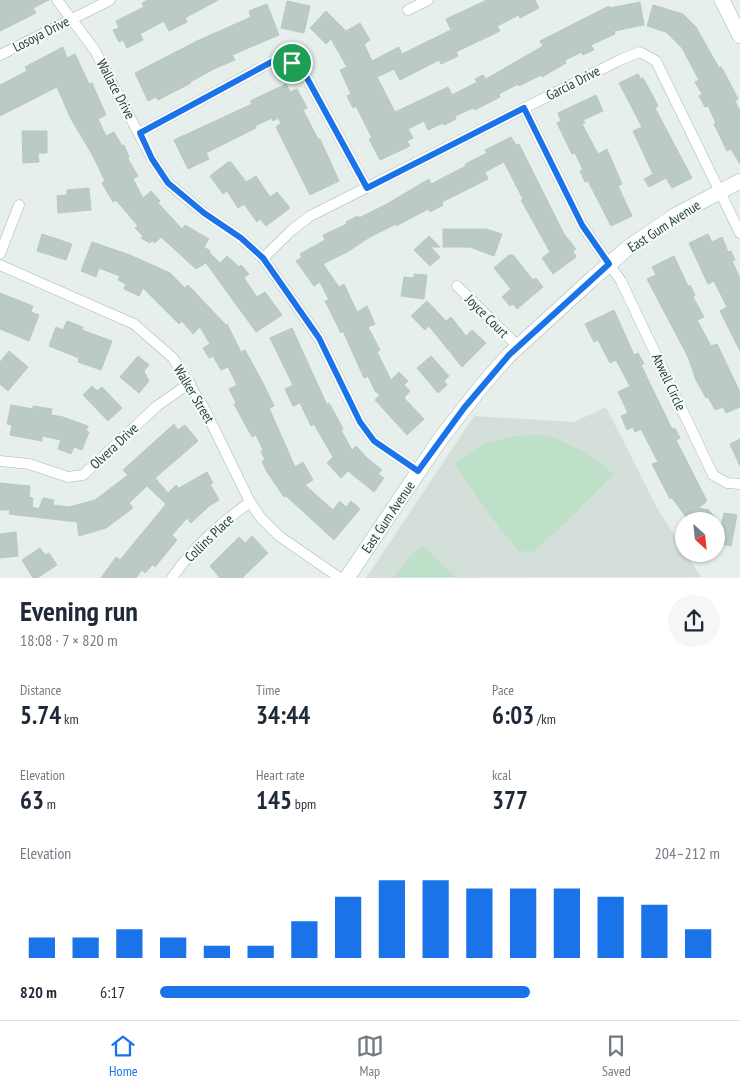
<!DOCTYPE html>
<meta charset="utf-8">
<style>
:root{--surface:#fff;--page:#f6f6f7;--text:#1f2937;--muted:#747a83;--line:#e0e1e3;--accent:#1a73e8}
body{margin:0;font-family:"PT Sans Narrow",sans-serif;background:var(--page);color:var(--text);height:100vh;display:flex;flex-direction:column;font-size:19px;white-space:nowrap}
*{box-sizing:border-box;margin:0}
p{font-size:16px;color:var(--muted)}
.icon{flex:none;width:28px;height:28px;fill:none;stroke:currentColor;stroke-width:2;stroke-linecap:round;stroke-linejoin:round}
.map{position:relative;height:578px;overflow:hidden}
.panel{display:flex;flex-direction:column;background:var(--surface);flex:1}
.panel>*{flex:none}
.needle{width:32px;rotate:153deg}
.controls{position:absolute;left:675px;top:512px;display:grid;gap:10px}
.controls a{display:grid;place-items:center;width:50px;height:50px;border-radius:50%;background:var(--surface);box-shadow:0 1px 4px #0004;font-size:25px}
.pin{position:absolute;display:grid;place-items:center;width:42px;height:42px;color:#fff;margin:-21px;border:2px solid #fff;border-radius:50%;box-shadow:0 1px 5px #0007}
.round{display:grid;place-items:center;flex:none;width:52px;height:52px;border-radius:26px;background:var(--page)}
.head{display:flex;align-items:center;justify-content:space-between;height:85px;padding:0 20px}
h1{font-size:28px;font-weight:700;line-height:38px}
.metrics{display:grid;grid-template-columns:repeat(3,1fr);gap:8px;height:85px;padding:5px 20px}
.metrics div{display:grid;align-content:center}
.metrics b{font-size:25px;font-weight:700}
.metrics small{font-size:14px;font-weight:400}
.metrics p{font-size:14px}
.chart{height:140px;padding:10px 20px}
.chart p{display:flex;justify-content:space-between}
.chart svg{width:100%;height:90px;margin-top:5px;stroke:var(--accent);stroke-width:6}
ul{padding:0 20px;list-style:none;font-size:16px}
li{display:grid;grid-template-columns:80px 60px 1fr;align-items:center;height:38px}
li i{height:12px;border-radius:6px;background:var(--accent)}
.tabs{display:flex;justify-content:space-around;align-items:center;height:70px;border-top:1px solid var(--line);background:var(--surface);font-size:14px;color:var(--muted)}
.tabs a{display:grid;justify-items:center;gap:2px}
.tabs .selected{color:var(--accent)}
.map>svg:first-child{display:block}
.built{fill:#d4dfda}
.green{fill:#bfe0c8}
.building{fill:#bbcac4;stroke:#b8c9c2}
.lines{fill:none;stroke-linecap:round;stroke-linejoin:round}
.street-casing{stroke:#a8b8b2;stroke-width:11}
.secondary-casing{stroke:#a4bbb3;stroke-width:16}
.street{stroke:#fff;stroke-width:10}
.secondary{stroke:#fff;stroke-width:15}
.route-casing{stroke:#fff;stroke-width:10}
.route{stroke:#1a73e8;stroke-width:6}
.labels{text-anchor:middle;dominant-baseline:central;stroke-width:4;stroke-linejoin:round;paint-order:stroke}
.street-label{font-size:14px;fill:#24423a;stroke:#f7fbf9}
</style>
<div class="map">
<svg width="740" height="578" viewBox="0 0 740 578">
<rect width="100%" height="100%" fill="#e6efeb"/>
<polygon class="built" points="606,407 656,506 684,550 684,554 686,554 701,577 366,578 474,416 574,422"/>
<g class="green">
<path d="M 540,435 C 570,440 590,456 614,474 L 577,512 L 533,552 L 519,551 L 494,521 L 455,464 C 480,441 506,435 540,435 Z"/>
<polygon points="422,545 456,577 394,577 405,562"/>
</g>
<g class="building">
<polygon points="0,0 49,0 33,8 36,13 0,31"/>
<polygon points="148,0 218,0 185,18 187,22 169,31 164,21 140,34 143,40 127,48 123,40 119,42 113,30 119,28 116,21 144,7 142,3"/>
<polygon points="487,0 535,0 539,8 520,18 519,15 497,26 500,31 456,52 458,56 441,64 439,60 400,80 394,69 377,77 395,112 448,87 452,95 477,82 475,79 483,75 486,79 543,46 540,41 609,6 610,8 640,2 644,25 614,31 615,34 591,45 594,50 583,55 582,52 565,60 566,63 542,77 541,75 519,86 518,84 499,94 500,97 475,110 473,108 455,116 456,119 444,125 443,123 428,130 424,121 408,129 413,138 407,141 410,146 380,160 369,139 372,138 356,106 353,108 347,96 351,94 340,70 347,67 331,39 326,44 310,28 326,11 346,31 360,23 370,40 364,44 372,61 399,47 402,54 451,30 446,19"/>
<polygon points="287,1 310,6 304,33 281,28"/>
<polygon points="267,4 279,35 232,55 235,60 216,68 190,82 191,83 158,100 156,97 148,101 135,73 197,41 251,17 249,11"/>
<polygon points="653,5 683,14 696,27 719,68 721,67 729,81 738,99 735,101 740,111 740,164 731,149 727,151 714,124 716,123 708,106 705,107 699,96 702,94 695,82 699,80 682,48 666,32 647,26"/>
<polygon points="63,47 67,58 75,54 89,84 92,83 106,115 98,119 106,136 114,132 122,146 124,145 129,157 127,157 138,176 133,179 143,198 151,191 160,201 158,203 182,229 185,225 209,239 204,247 210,251 209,252 220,263 227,256 239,267 241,265 249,274 244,278 257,297 265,292 282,315 256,332 206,263 196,269 161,237 155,243 152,241 150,243 141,238 143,236 135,228 138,226 116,200 113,202 102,183 105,181 93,156 71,119 57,87 0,116 0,85 27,71 25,67"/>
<polygon points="638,74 641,79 643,78 653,96 658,106 655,108 692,178 672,188 666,178 649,187 644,179 653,174 633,131 642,127 619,83"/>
<polygon points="286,84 290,92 297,89 307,108 303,110 318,139 320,139 339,181 310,195 276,127 281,123 278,118 273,121 272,118 255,126 256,128 206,153 209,159 188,169 174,140 252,104 250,101"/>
<polygon points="596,95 603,111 583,120 585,123 582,124 598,154 607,149 622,184 618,186 632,216 611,226 588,181 585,182 580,171 583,170 575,153 572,154 557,123 561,121 558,113"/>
<polygon points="22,131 47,131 47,153 38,153 39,162 23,163"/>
<polygon points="511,137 516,145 519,144 564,234 576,249 573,251 576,257 553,274 542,258 550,252 521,200 523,199 504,162 485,172 488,179 442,202 443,205 430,212 428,209 396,226 396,224 370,237 347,252 323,264 339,287 344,284 357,312 367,306 375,324 368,327 380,350 377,352 391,380 399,372 408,381 404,385 410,391 404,398 424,419 407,435 375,400 380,395 375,391 368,376 364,378 343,331 341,333 325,301 329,300 320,282 314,286 296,261 302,257 300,254 325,240 323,235 347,224 346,222 358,216 359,218 385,205 429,179 431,184 466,166 465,164 487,153 485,150"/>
<polygon points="228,162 231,162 246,182 256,176 270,197 277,192 290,208 266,226 260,219 257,222 244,204 238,208 227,191 223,194 210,176"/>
<polygon points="89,188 91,210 58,213 57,196 67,195 67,190"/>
<polygon points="443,229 486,229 502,234 494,256 470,247 443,247"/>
<polygon points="42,234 72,244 66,260 37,251"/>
<polygon points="708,234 712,242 722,237 728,252 731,251 735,260 732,261 740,278 740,351 720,311 727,307 714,281 708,284 689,243"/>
<polygon points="429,236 440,247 431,247 440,257 430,266 414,250"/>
<polygon points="92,242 130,255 170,273 185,288 188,285 226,325 227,324 241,352 245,350 264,385 274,406 269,408 295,467 303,462 313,480 305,485 333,510 340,501 346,507 351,501 360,509 334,540 286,496 284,497 267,472 262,461 265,460 261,451 263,450 256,435 252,437 234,404 236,403 229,389 237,385 228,367 221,370 213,356 209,358 203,348 210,344 200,327 193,334 182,321 179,324 143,288 139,296 124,289 126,284 118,280 120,276 99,268 96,277 81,271"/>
<polygon points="509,255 513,255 533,280 536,278 543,287 517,309 513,304 510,306 502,297 511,289 494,268"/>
<polygon points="674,256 688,286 690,285 695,295 693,297 704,317 697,320 711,346 717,344 740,392 740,407 726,413 723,407 715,410 708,397 706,398 696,380 688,357 647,279 656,275 652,267"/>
<polygon points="414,274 427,275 424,299 401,296 404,277 414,278"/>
<polygon points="0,293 33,306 31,312 39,315 29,341 0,329"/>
<polygon points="427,301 446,321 451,317 466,336 472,330 486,343 462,367 429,326 425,330 411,316"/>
<polygon points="614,310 634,355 638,353 644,364 641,365 672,429 675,428 680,438 676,440 706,499 706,502 698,508 709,510 721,526 724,513 737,515 731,546 716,543 716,521 689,521 672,498 670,499 652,464 658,462 641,429 635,432 633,427 627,430 621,416 628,413 618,392 630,386 616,360 610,363 598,340 594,342 585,324"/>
<polygon points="67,321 83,327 82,330 112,341 101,370 78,362 79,358 49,346 56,327 63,330"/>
<polygon points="292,328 327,405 329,403 338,419 343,429 341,430 352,450 356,446 367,458 382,470 378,474 384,478 374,492 348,471 341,478 327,463 333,457 314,424 311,426 300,403 293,406 285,389 293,385 270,338"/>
<polygon points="9,351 28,367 8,391 0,384 0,362"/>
<polygon points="138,356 149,365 144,371 149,381 139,393 120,377"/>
<polygon points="431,356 449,376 444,381 447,385 438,393 417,368"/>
<polygon points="92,386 97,391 102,387 122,408 108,421 83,395"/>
<polygon points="11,405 33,409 33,406 52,409 51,415 63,417 88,426 86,431 89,432 82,450 74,447 71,454 58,449 61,440 42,436 42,441 10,435 12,425 7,424"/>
<polygon points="174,424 178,430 185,425 198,441 155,478 168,493 176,485 179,488 207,472 213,483 210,484 219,500 209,506 191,523 187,518 172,535 177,540 155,567 153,564 145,573 142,570 136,578 101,578 116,557 120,560 166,504 147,486 129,503 133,508 106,528 79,536 77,522 9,514 10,510 0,510 0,483 30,486 29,497 33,498 32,507 39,509 43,498 54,500 53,505 69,507 95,500 128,475 123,470"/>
<polygon points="740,439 740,466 730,444"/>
<polygon points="16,532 18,556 0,558 0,534"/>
<polygon points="252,536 268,553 242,578 220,578 210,566 239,537 245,543"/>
<polygon points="40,548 45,555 49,553 57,565 37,578 33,578 22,560"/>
</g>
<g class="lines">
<g class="street-casing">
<g id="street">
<polyline points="57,0 94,49 152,159 168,183 204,213 241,238 263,258 319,338 360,422 374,441 418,471"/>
<polyline points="408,10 428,0"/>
<polyline points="0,55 110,0"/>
<polyline points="524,108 582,225 621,281 713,475 727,483 740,484"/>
<polyline points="140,133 277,59 292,63 302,69 367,188"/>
<polyline points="0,254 19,205"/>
<polyline points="263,258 292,230 310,216 620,60 640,52 656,61 740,233"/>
<polyline points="0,265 134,324 173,358 204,408 250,502 261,518 279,536 340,578"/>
<polyline points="457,286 518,346"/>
<polyline points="0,461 29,464 68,477 83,475 157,406 190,383"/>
<path d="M 172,578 C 193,547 220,524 250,502"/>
</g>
</g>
<g class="secondary-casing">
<g id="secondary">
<polyline points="722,0 740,36"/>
<polyline points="347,578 441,438 485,382 509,355 591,280 629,247 676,215 740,181"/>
</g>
</g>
<use href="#street" class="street"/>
<use href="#secondary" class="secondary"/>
</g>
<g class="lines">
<g class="route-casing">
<polygon id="route" points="277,59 292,63 302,69 367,188 524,108 582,225 609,264 509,355 464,408 418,471 374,441 360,422 319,338 263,258 241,238 204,213 168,183 152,159 140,133"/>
</g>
<use href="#route" class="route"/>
</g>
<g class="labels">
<g class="street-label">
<text transform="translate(41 34) rotate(-27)">Losoya Drive</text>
<text transform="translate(573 83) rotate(-27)">Garcia Drive</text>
<text transform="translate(116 89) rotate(62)">Wallace Drive</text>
<text transform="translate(664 226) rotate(-33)">East Gum Avenue</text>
<text transform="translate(487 316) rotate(45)">Joyce Court</text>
<text transform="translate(669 382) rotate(65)">Atwell Circle</text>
<text transform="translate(194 394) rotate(59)">Walker Street</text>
<text transform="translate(114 446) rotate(-43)">Olvera Drive</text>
<text transform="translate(388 517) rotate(-56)">East Gum Avenue</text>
<text transform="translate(209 538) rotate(-44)">Collins Place</text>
</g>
</g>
</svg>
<div class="controls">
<a><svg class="needle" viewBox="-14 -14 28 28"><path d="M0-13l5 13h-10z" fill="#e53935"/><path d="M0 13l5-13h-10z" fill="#747a83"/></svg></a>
</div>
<div class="pin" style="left:292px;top:63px;background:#1e9e55"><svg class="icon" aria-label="arrive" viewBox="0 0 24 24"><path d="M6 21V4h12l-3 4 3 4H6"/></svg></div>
</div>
<section class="panel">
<div class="head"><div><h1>Evening run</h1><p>18:08 · 7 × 820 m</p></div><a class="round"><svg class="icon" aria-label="share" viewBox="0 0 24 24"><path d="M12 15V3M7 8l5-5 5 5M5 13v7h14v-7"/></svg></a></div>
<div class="metrics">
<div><p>Distance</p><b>5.74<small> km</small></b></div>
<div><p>Time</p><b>34:44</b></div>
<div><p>Pace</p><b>6:03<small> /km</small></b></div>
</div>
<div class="metrics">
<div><p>Elevation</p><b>63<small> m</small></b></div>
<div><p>Heart rate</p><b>145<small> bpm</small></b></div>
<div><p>kcal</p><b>377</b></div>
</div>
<div class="chart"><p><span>Elevation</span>204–212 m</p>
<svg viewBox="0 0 160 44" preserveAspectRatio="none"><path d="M5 44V34M15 44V34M25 44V30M35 44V34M45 44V38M55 44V38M65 44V26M75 44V14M85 44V6M95 44V6M105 44V10M115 44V10M125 44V10M135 44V14M145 44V18M155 44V30"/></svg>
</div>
<ul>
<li><b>820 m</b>6:17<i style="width:66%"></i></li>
</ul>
</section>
<nav class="tabs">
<a class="selected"><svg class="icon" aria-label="home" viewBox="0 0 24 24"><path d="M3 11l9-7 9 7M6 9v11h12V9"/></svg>Home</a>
<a><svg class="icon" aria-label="map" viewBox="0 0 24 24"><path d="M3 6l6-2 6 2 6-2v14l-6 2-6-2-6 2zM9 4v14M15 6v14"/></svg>Map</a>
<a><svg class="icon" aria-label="saved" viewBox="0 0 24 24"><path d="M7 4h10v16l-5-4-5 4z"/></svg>Saved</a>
</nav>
